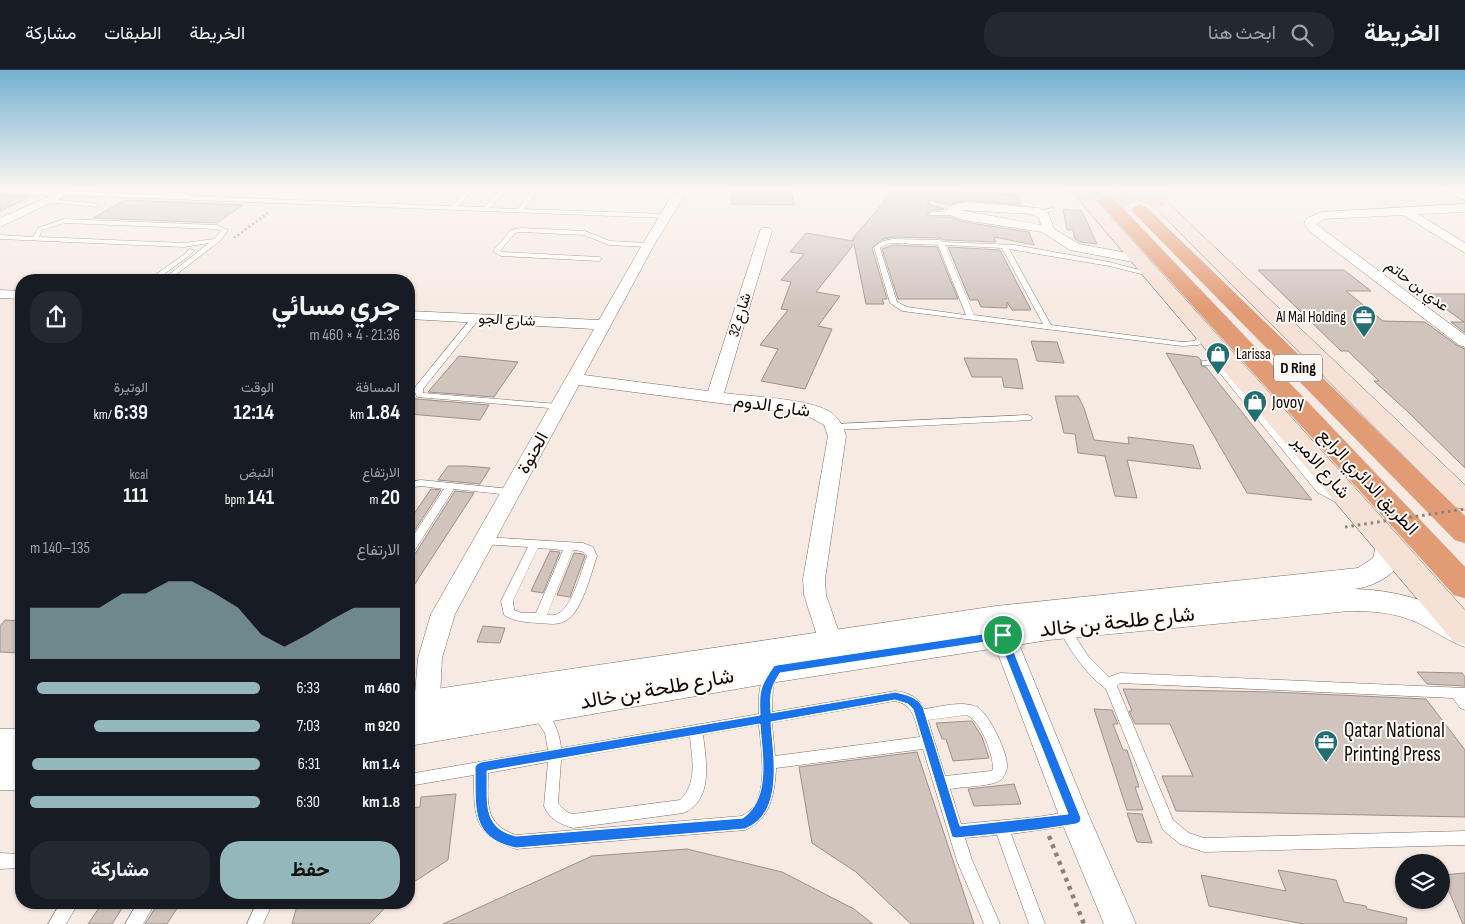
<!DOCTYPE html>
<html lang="ar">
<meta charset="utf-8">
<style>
:root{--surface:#171b24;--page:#242831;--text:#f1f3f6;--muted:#9ea1a6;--line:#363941;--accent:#94b7bb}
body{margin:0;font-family:"Sofia Sans Condensed",Vazirmatn,sans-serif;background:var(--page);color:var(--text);direction:rtl;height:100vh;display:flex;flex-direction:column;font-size:19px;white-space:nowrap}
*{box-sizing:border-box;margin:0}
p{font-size:16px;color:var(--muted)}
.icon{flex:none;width:28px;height:28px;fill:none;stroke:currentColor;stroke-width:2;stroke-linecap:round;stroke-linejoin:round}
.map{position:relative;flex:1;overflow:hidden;direction:ltr}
.details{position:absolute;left:15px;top:204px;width:400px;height:635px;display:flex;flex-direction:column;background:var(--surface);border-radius:20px;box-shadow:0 1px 4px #0004;direction:rtl}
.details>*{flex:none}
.controls{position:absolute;left:1395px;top:784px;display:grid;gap:10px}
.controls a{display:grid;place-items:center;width:55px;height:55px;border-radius:50%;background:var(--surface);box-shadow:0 1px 4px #0004;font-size:25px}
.pin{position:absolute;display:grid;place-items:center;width:42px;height:42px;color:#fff;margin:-21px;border:2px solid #fff;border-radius:50%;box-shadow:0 1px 5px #0007}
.round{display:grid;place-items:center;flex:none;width:52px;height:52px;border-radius:20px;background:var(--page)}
.headline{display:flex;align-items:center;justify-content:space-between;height:85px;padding:0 15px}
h1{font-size:28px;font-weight:700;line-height:38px}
.metrics{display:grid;grid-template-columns:repeat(3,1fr);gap:8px;height:85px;padding:5px 15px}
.metrics div{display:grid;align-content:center}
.metrics b{font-size:21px;font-weight:700}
.metrics small{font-size:14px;font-weight:400}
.metrics p{font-size:14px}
.chart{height:140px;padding:10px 15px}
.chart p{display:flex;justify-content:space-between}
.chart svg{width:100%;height:90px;margin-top:5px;fill:var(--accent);opacity:.7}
.cta{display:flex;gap:10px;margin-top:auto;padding:10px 15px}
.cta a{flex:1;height:58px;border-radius:20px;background:var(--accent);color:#111;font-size:20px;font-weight:700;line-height:58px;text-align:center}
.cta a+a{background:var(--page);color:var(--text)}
ul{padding:0 15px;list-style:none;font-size:16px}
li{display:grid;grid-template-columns:80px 60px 1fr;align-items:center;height:38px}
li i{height:12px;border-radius:6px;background:var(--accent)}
header{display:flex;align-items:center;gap:30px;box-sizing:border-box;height:70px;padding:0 25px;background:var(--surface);border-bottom:1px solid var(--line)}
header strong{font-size:24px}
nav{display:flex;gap:28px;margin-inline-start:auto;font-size:18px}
.search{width:350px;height:45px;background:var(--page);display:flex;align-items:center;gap:12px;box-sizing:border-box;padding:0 18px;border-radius:20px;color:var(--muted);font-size:19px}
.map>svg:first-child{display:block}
.building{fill:#d0c4bd;stroke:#9d918b}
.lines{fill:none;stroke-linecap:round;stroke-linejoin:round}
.motorway-tunnel{stroke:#d4c8c2;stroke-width:18;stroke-dasharray:18 9;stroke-linecap:butt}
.service-casing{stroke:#7b6f69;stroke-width:1}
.minor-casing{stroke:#7b6f69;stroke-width:1}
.tertiary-casing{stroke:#7b6f69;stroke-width:1}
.secondary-casing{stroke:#7b6f69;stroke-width:1}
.primary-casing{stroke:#cfcece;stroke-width:1}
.motorway-casing{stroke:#cfcece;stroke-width:1}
.path-far1{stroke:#8b827e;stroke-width:2;stroke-dasharray:2 2.5;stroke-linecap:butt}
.path{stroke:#8b827e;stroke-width:4.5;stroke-dasharray:4 5;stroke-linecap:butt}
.service{fill:#fff;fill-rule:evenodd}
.minor{fill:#fff;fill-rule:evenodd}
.tertiary{fill:#fff;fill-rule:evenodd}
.secondary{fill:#f6e1d6;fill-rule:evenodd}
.primary{fill:#eec4ac;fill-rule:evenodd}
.motorway{fill:#e29c75;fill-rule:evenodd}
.path-bridge{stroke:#8b827e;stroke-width:3;stroke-dasharray:2.5 4;stroke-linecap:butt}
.route{fill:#1a73e8;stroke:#fff;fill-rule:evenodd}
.labels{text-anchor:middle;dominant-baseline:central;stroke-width:4;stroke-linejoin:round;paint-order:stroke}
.far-street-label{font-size:15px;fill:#0e0a08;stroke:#fff9f6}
.far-poi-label{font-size:15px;fill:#0e0a08;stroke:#fff9f6;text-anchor:end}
.shield{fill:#fff9f6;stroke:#56524f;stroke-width:1}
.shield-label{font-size:16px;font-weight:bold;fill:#0e0a08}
.poi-label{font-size:18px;fill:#0e0a08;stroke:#fff9f6;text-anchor:start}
.street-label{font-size:18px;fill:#0e0a08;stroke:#fff9f6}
.near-street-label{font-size:21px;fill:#0e0a08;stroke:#fff9f6}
.near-poi-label{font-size:21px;fill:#0e0a08;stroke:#fff9f6;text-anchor:start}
</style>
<header>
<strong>الخريطة</strong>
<div class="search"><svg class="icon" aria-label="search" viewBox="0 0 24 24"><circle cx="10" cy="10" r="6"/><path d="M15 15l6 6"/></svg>ابحث هنا</div>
<nav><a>الخريطة</a><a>الطبقات</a><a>مشاركة</a></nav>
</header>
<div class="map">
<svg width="1465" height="854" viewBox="0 0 1465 854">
<rect width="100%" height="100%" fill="#f7eae3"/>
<g class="building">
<polygon points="731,119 791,119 794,135 732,134"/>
<polygon points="895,119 1018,125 1021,135 966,130 950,134 928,130 928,135 944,139 932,140 927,144 930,147 950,147 964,152 1029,162 1034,175 994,167 996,172 944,170 940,168 893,167 883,169 872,178 887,229 882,229 884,234 866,234 854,174 816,222 840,226 818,256 832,259 805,319 761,311 778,279 760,275 788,240 781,239 791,212 781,210 804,184 790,182 806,163 853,171 853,168"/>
<polygon points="0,125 30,127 0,141"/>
<polygon points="125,130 243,135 217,153 93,148"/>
<polygon points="1063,139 1082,141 1097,174 1080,172 1075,169 1073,160 1067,160"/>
<polygon points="893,175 937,177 958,229 898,229 882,179"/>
<polygon points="948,177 1000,180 1031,240 1012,240 1007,232 1007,238 981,237 978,230 970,230"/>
<polygon points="1258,200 1344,200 1371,221 1346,221 1383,251 1425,252 1458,276 1465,279 1465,398 1406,340 1374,311 1379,311 1348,281 1341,281"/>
<polygon points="1425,224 1465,224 1465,263 1451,252 1464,252"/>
<polygon points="1031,271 1057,272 1064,293 1037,291"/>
<polygon points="1166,283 1198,287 1201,290 1201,296 1206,297 1312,430 1247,423"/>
<polygon points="459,286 518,292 494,327 428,322"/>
<polygon points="964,288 1017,289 1023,319 1004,317 1002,307 972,307"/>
<polygon points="1055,326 1078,326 1084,338 1094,370 1129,374 1128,367 1193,375 1201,399 1127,390 1137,428 1115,426 1105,386 1078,383 1075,364 1064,363"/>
<polygon points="409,328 417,329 489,335 480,350 409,344"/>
<polygon points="448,396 466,396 490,398 480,414 438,410"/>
<polygon points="431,419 441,420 409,469 409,451"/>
<polygon points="455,421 474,423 409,523 409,486 415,484"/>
<polygon points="550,481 560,482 543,523 531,521"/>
<polygon points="574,483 583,484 585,486 574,516 570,527 557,525"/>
<polygon points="5,550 21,551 21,583 0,582 0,556"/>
<polygon points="483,556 505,558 500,573 477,572"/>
<polygon points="1417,602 1462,603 1465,607 1465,616 1427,614"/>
<polygon points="1123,619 1273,622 1426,629 1465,680 1465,747 1176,741 1162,706 1193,706 1170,654 1135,654 1129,641 1132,641"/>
<polygon points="1094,639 1112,640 1118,654 1113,654 1123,680 1127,680 1139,717 1135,717 1143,740 1127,740"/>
<polygon points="972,651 982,667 989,688 953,691 946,669 942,669 936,653"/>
<polygon points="917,682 974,854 911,854 856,802 812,773 799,697"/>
<polygon points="1014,714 1021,734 974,736 968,719"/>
<polygon points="456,724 448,790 409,815 409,738 420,737 421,727"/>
<polygon points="1127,743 1142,744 1152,773 1137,772"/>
<polygon points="687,779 782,802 854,839 873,854 443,854 592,786"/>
<polygon points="1278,800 1336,810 1344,832 1366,836 1367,839 1407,848 1406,854 1304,854 1209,836 1201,805 1286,821"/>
<polygon points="1465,803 1465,854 1463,854 1442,805"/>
<polygon points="103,832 126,832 112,854 88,854"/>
<polygon points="159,832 181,832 167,854 145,854"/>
<polygon points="298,832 391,832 369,854 292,854"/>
</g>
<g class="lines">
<g class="motorway-tunnel">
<polyline points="1096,119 1107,131"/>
<polyline points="1119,119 1131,132"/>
</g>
<g class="service-casing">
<g id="service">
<polygon points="193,119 199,119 190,126 452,136 468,119 474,119 458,136 484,137 501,119 507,119 490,138 518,139 533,119 539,119 524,139 666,144 669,146 666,148 64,125 61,123 64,121 183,126"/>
<polygon points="47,129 96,133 99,135 96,137 45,132 45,130"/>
<polygon points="929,131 956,138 953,140 929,133"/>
<polygon points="1052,138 1055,140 1054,141 1038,144 1035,142"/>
<polygon points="932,142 952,141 955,143 952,145 930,145 929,144"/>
<path d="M 64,149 L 217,155 L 228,160 L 221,170 L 169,210 L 162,210 L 209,173 L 184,177 L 0,169 L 0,165 L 33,167 L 38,158 ZM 64,153 L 216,159 L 221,161 L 214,169 L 184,173 L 39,167 L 42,160 Z"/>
<polygon points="521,158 585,161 610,171 648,173 651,175 648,177 609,175 584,165 521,162 515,163 500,181 502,182 599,187 602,189 599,191 501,186 494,182 494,180 511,160"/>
<path d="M 893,169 L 940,170 L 943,172 L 1015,175 L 1109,192 L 1155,204 L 1155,206 L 1153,207 L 1109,196 L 1009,179 L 1051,255 L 1182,272 L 1194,271 L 1206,263 L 1210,265 L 1199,275 L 1182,276 L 902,241 L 890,233 L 874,177 L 883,171 ZM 893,173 L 938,175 L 966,245 L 907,237 L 897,232 L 880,178 L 887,174 ZM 945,175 L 1002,178 L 1043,254 L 974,245 Z"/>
<polygon points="189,179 194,180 190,185 156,210 148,210 186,183"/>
<polygon points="473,246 479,246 480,248 423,319 423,323 558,334 562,337 561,339 417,327 414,320 416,316"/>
<polygon points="1217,281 1220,281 1224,283 1219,289 1220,294 1325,418 1345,429 1346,431 1345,433 1337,433 1317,422 1214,296 1202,295 1202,291 1211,291 1211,289"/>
<polygon points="1028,345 1031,346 1032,348 1031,350 836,360 832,357 836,354"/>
<polygon points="421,410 511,419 516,422 511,425 454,419 413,483 409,484 409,472 444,419 421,416 409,418 409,412"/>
<path d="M 485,467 L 583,473 L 593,477 L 597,486 C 591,503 582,543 565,551 C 556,556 547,553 538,553 C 526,552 515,552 504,545 L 501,531 L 528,477 L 481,474 L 480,471 L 481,468 ZM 538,478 L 563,480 L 536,543 L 522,543 L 514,540 L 513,531 ZM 573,480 C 579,481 584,480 587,486 C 581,501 573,535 559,543 C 555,546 551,545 547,545 Z"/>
<path d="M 1064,553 L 1068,555 L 1088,586 L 1109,607 L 1120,603 L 1465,618 L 1465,640 L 1460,638 L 1453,628 L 1120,613 L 1117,616 L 1173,750 L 1189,763 L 1204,768 L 1465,761 L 1465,775 L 1204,782 L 1180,774 L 1163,760 L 1106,619 C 1085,603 1071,582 1058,558 L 1060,555 Z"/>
<path d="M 774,598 L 778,599 L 780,603 L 773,616 L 772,642 L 895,621 C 907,622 919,627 924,639 C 940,637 962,630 977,637 C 989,643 1009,685 1007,698 C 1006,703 1003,709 999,711 C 992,716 960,717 950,719 L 961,754 L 1037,747 L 1074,741 L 1079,743 L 1081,748 L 1079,753 L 1074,755 L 1011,764 L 1045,854 L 1029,854 L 997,765 L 965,768 L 972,790 L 1000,854 L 984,854 L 957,791 L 923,679 L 776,698 C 775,723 770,750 745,760 L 516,779 C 473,765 474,746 474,705 L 409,716 L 409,704 L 548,680 L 545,663 L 532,644 L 534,640 C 551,634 560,665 561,678 L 759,644 C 758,630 758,603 774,598 ZM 895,631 C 914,634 915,651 920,667 L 775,686 L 772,653 ZM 967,645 C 981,652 993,683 993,699 L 991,701 L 945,706 L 928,650 ZM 759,655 C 761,679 767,710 756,733 C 754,738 748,742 742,746 L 516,765 C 483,754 488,731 488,703 L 548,692 L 544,736 C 549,749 560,754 573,758 L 683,743 C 714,731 706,690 703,665 ZM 690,667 C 692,689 698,713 680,730 L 573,744 L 567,742 L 558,733 L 561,690 Z"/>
<polygon points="0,783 21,784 21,798 0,799"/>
<polygon points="61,832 79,832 66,854 48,854"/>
<polygon points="138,832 156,832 143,854 125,854"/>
<polygon points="257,832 273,832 263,854 247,854"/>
</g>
</g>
<g class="minor-casing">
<g id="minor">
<polygon points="0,119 80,119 0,157 0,148 50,126 0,123"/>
<path d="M 676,119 L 688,119 L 654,175 L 584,305 L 708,321 L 760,161 L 762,158 L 770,158 L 772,161 L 724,323 C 752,327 810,328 832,343 C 839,349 844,357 846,366 L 825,509 L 826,525 L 842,571 L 839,578 L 830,581 L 821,578 L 804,525 L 803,509 L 828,366 L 824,355 L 804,344 L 579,315 L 455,544 L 442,588 L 439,647 L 435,655 L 426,658 L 417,655 L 413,647 L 418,588 L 431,544 L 594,259 L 409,249 L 409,241 L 599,250 L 642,175 Z"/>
<polygon points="1440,119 1455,119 1465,123 1465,130"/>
<path d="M 966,132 L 1038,138 L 1048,143 L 1054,159 L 1079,174 L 1138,185 L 1145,189 L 1138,193 L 1070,180 L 1042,162 L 964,150 L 947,144 L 945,141 L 952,135 ZM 960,140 L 1032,144 L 1039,148 L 1041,155 Z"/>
<polygon points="1465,134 1465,142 1418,144 1465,173 1465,183 1403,145 1324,149 1316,154 1465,265 1465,277 1459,275 1309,161 1304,154 1307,148 1322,142"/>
<polygon points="0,220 21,221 21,229 0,228"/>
<polygon points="998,543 1006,546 1010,552 1089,746 1136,854 1104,854 1060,748 986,552 990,546"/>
</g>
</g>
<g class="tertiary-casing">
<g id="tertiary">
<path d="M 1389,467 L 1398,469 C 1415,497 1376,517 1354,519 C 1394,520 1430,530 1465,550 L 1465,577 C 1450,572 1438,563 1424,556 C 1400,543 1376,541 1349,541 L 1049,570 L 777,612 L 409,676 L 409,623 L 996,536 L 1358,498 L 1373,488 L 1376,476 L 1380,469 Z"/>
<rect x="0" y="659" width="21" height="61"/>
</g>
</g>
<g class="secondary-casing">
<g id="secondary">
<polygon points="1070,119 1086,119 1465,540 1465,575 1453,571"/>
<polygon points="1120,119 1139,119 1165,130 1465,415 1465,440 1455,437 1153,136 1122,122"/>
</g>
</g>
<g class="primary-casing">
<g id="primary">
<polygon points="1065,119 1083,119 1095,129 1093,132 1081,132"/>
<path d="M 1134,119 L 1164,119 L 1169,126 L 1165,136 C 1153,139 1141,128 1134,119 Z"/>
</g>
</g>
<g class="motorway-casing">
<g id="motorway">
<polygon points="1107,126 1113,128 1465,497 1465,528 1454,525 1101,134 1099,131 1101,128"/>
<polygon points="1140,135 1146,137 1465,446 1465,473 1455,470 1134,143 1132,140 1134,137"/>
</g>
</g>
<polyline class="path-far1" points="234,168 268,143"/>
<polyline class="path" points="1049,766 1084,854"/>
<use href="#service" class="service"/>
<use href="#minor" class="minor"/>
<use href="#tertiary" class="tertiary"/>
<use href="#secondary" class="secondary"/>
<use href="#primary" class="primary"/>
<use href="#motorway" class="motorway"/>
<polyline class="path-bridge" points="1345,457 1465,439"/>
</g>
<linearGradient id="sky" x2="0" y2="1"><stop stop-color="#73b0d0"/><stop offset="0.5" stop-color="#fbf6f2"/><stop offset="1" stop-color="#fbf6f2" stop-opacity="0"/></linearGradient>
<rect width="1465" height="238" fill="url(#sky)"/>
<path class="route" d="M 1003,561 L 1007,565 L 1081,748 L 1080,752 L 1076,754 L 1037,760 L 956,768 L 952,767 L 913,639 L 908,634 L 895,630 L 771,652 C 773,685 785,743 745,759 L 516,778 C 469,768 476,736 475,697 L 477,694 L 481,692 L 760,645 C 759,620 760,617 774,596 L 777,595 ZM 999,570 L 1068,744 L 960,756 L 923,637 C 916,626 907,625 895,622 L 771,643 C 770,624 770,619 780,603 ZM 760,654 C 762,685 771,728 743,748 L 516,766 C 481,758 488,730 487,701 Z"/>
<defs>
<g id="office-pin" transform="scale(1.25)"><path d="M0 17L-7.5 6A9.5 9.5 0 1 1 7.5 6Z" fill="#236e73" stroke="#fff9f6"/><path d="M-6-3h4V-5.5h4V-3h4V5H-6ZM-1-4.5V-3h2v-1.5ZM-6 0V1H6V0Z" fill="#fff"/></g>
<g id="shop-pin" transform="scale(1.25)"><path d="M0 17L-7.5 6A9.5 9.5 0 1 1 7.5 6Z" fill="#236e73" stroke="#fff9f6"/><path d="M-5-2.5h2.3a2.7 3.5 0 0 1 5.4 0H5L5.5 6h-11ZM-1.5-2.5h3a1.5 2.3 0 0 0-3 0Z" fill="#fff"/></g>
</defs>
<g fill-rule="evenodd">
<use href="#office-pin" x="1364" y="247"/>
<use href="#shop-pin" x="1218" y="284"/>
<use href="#shop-pin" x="1255" y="332"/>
<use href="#office-pin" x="1326" y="672"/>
</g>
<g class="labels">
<g class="far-street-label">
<text transform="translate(1417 216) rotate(37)">عدي بن حاتم</text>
<text transform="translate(740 245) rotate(-73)">شارع 32</text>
<text transform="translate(507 250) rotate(3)">شارع الجو</text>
</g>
<g class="far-poi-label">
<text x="1346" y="247">Al Mal Holding</text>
<text x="1236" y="284" text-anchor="start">Larissa</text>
</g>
<rect class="shield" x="1274" y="284.5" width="48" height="27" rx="4"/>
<g class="shield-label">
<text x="1298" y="298">D Ring</text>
</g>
<g class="poi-label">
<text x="1272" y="332">Jovoy</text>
</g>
<g class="street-label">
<text transform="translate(772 336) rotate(8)">شارع الدوم</text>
<text transform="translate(533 383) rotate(-61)">الحنوة</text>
<text transform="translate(1321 397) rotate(49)">شارع الامير</text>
<text transform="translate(1368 412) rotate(47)">الطريق الدائري الرابع</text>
</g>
<g class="near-street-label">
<text transform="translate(1117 552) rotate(-6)">شارع طلحة بن خالد</text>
<text transform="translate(657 619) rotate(-10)">شارع طلحة بن خالد</text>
</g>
<g class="near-poi-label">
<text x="1344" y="660">Qatar National<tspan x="1344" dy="24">Printing Press</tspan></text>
</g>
</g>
</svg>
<div class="controls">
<a><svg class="icon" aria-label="layers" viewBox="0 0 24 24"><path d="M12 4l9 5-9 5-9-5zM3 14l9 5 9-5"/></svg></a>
</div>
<div class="pin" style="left:1003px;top:565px;background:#1e9e55"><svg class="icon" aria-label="arrive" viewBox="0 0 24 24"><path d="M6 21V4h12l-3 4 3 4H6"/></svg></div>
<section class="details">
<div class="headline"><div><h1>جري مسائي</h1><p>21:36 · 4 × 460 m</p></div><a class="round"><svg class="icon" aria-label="share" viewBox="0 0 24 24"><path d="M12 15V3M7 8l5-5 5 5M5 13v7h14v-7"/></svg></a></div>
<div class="metrics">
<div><p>المسافة</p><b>1.84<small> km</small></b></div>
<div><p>الوقت</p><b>12:14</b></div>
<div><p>الوتيرة</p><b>6:39<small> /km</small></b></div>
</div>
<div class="metrics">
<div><p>الارتفاع</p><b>20<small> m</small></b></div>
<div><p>النبض</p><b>141<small> bpm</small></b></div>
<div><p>kcal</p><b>111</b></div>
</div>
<div class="chart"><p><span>الارتفاع</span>135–140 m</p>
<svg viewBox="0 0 160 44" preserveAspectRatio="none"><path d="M0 44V19L10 19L20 19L30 19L40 12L50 12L60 6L70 6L80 12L90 19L100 32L110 38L120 32L130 25L140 19L150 19L160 19V44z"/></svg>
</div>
<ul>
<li><b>460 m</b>6:33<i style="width:97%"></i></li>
<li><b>920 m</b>7:03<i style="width:72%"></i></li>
<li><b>1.4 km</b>6:31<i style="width:99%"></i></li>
<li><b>1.8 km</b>6:30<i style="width:100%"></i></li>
</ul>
<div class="cta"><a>حفظ</a><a>مشاركة</a></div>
</section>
</div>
